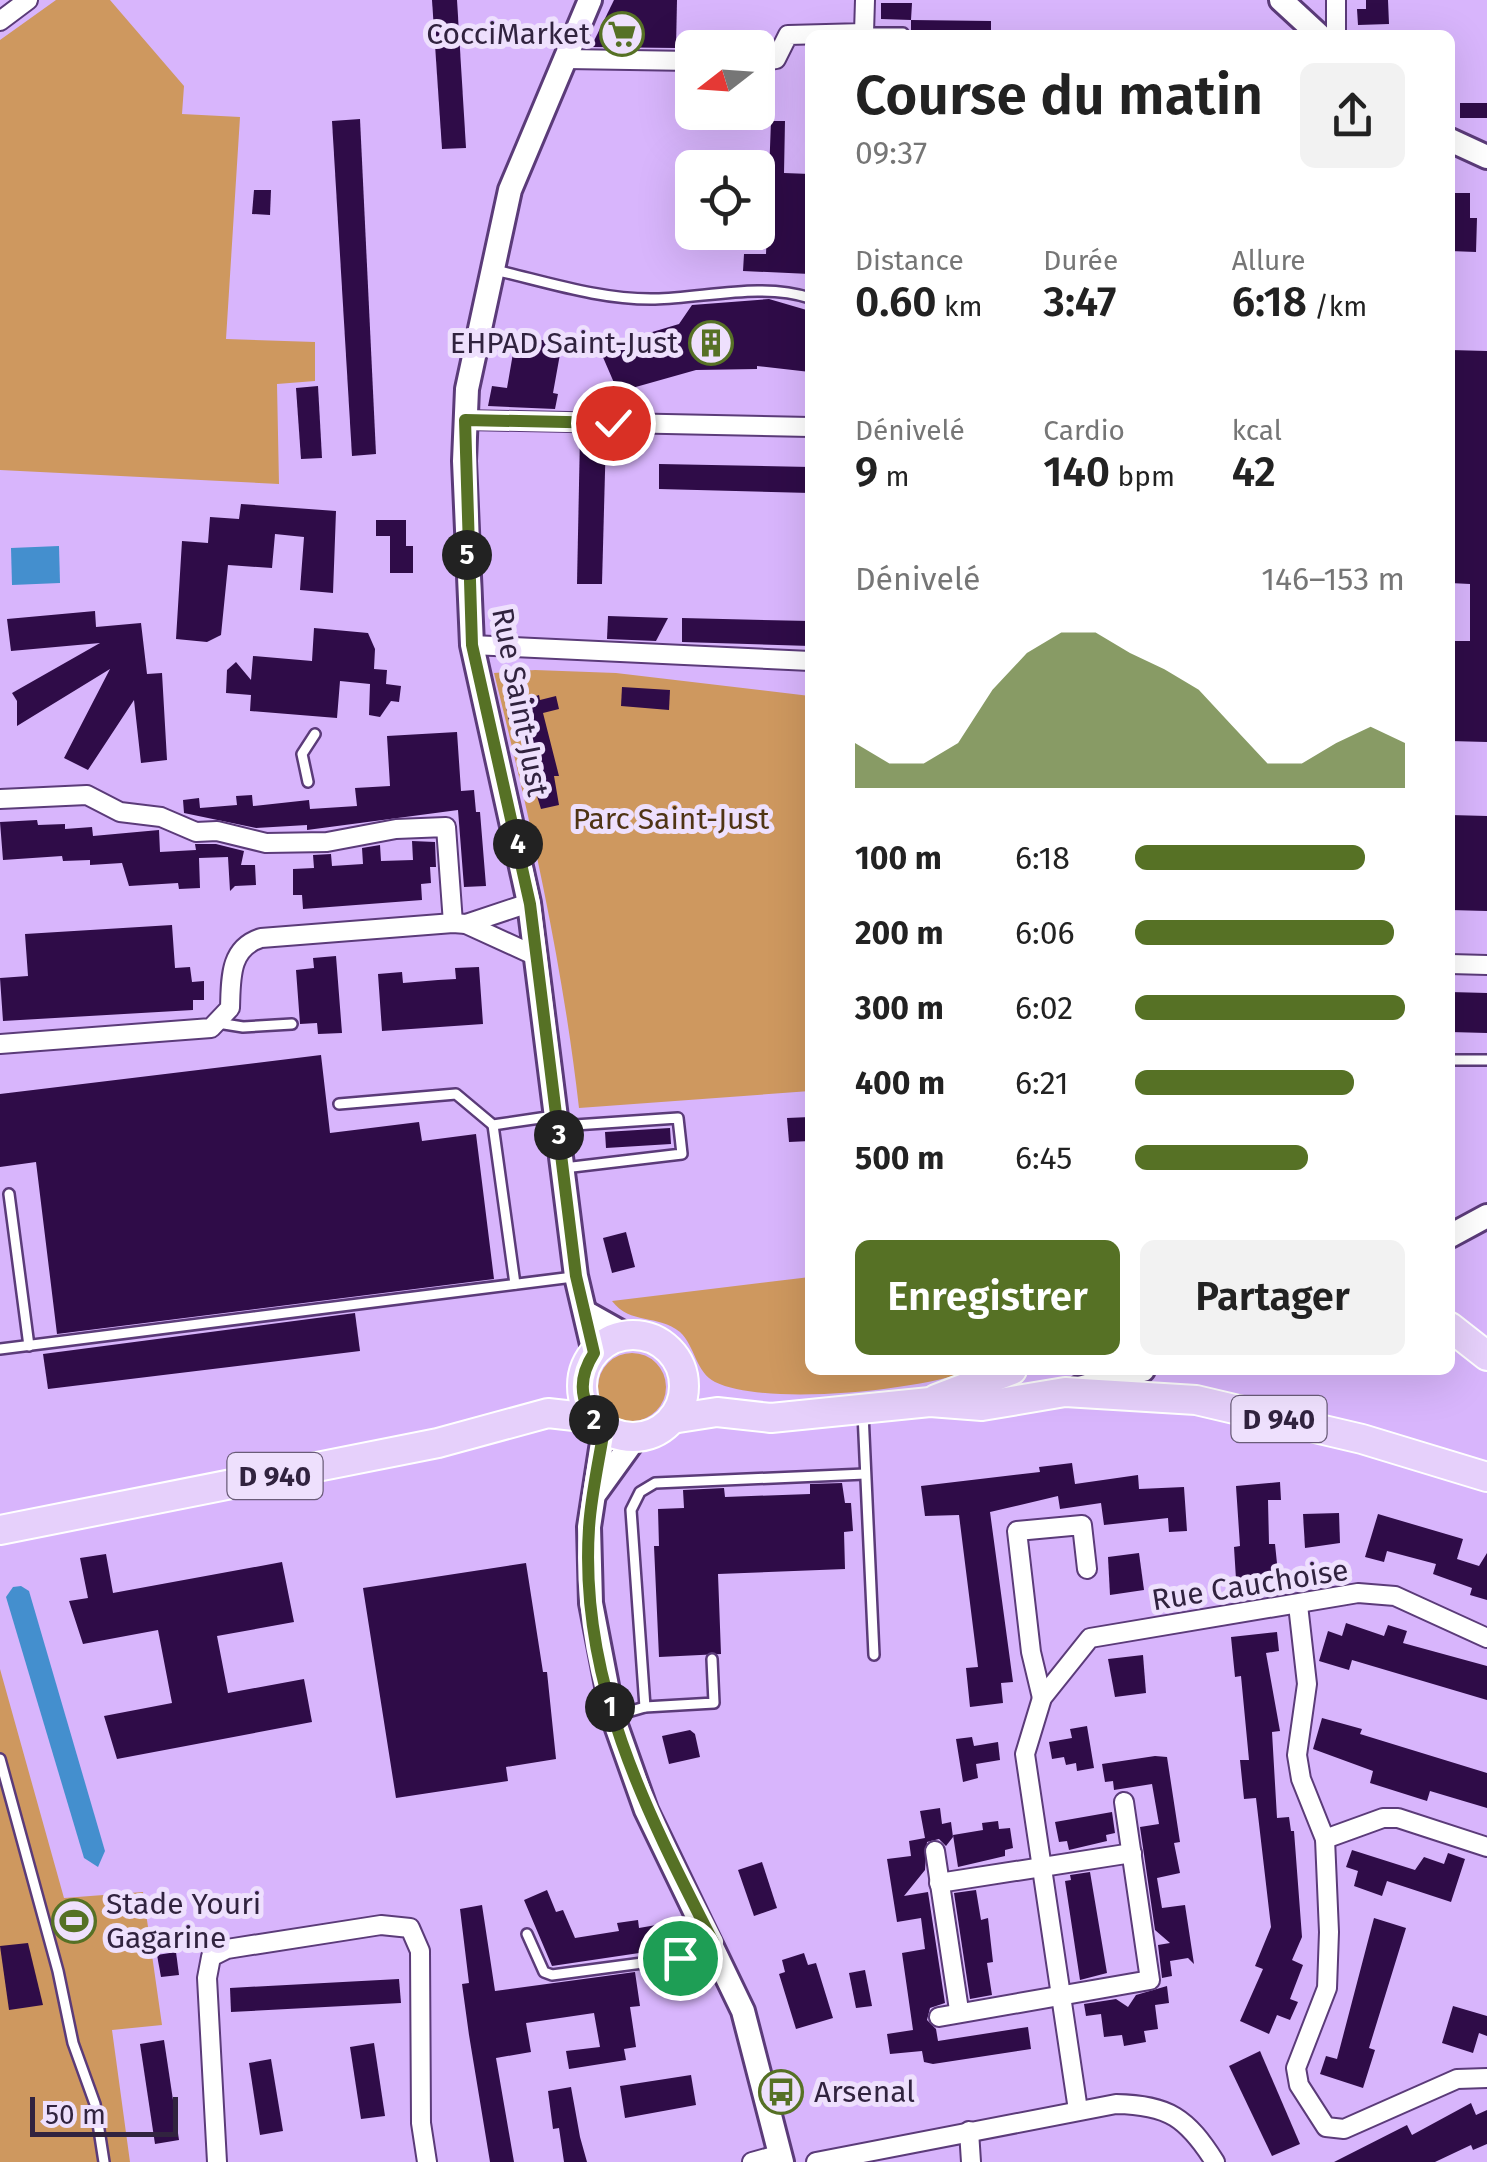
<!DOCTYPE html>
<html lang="fr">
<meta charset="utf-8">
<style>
:root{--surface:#fff;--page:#f2f2f2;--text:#222;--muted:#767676;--accent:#567125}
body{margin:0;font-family:"Fira Sans",sans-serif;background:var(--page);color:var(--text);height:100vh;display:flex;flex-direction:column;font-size:38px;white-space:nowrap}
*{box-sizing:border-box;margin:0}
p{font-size:32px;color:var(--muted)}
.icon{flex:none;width:55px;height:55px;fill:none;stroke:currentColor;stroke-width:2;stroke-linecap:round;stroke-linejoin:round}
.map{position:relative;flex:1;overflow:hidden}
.panel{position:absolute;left:805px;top:30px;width:650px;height:1345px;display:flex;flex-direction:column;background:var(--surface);border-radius:15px;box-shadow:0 10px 40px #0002}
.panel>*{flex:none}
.needle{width:65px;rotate:253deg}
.controls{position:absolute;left:675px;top:30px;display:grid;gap:20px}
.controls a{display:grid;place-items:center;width:100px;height:100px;border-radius:15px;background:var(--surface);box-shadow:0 10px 40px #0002;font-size:50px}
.scale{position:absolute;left:30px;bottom:25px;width:148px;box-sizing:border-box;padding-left:10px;border:5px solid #31233f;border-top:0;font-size:28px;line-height:35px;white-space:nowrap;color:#31233f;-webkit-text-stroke:8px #eee0fd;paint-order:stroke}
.pin{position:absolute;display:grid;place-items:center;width:85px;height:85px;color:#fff;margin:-42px;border:5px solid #fff;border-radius:50%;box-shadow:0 2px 10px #0007}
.km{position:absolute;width:50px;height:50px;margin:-25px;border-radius:50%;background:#222;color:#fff;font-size:28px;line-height:50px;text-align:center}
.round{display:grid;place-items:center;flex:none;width:105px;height:105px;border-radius:15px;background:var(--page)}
.head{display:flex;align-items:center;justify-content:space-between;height:170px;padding:0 50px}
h1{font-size:55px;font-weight:600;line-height:75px}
.stats{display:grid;grid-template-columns:repeat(3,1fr);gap:15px;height:170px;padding:10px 50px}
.stats div{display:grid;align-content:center}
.stats b{font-size:42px;font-weight:600}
.stats small{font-size:28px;font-weight:400}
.stats p{font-size:28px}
.chart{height:280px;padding:20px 50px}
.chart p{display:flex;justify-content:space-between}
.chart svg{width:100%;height:180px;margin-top:10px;fill:var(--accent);opacity:.7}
.cta{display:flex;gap:20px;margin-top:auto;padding:20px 50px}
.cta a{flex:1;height:115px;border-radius:15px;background:var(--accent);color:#fff;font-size:40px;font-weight:600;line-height:115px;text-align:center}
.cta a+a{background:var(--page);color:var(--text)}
ul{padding:0 50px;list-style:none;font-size:32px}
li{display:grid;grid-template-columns:160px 120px 1fr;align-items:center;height:75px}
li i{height:25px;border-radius:12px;background:var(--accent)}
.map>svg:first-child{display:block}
.green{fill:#ce985f}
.water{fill:#448fce}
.building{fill:#2f0c48}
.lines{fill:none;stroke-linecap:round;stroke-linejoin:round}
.service-casing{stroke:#5b3b79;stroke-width:14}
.minor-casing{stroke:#5b3b79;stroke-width:22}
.tertiary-casing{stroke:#5b3b79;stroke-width:28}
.primary-casing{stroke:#fff;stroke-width:32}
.service{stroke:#fff;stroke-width:9}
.minor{stroke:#fff;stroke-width:18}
.tertiary{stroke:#fff;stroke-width:22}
.primary{stroke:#e6d0fb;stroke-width:28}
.route-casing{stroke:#fff;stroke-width:20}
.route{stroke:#567125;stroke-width:12}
.labels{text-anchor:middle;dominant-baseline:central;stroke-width:10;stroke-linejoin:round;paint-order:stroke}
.shield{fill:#eee0fd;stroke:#6a5c78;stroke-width:2.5}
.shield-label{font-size:28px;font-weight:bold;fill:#31233f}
.poi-label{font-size:30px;fill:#31233f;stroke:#eee0fd;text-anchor:end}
.street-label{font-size:30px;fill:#31233f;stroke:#eee0fd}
.park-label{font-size:30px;fill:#4f3414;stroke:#eee0fd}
</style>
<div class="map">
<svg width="1487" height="2162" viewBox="0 0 1487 2162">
<rect width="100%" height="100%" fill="#d8b5fc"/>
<g class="green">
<polygon points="56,0 110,0 184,86 182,114 240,117 226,339 315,342 315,381 277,384 279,484 0,470 0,40"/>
<path d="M 535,670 L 616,673 L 810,696 L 810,1091 L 579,1108 C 562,959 530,818 494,673 Z"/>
<path d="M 810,1277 L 810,1370 L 973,1370 C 920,1390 767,1407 715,1382 C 696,1373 695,1346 680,1332 C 658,1314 630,1325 612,1301 Z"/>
<circle cx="632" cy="1387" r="34"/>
<polygon points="0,1669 64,1898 143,1892 162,2025 112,2030 130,2162 0,2162"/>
</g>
<g class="water">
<polygon points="59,546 60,583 12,585 11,548"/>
<polygon points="21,1586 29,1591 105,1851 98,1867 84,1858 6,1597 13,1587"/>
</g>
<g class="building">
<polygon points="432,0 457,0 466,148 442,149"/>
<polygon points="614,0 677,0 676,48 591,47"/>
<polygon points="1366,0 1388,0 1389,24 1358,25 1357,9 1366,9"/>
<polygon points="881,3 912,3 911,20 991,21 991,35 911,35 911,20 881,19"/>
<rect x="1460" y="103" width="27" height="15"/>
<polygon points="360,119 376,454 352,456 332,121"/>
<polygon points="771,121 785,121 784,173 810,174 810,274 743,271 744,254 766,254"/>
<polygon points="254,190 271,190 270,215 252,214"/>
<polygon points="1450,193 1470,193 1470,218 1477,218 1476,252 1450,251"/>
<polygon points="769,299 810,311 810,372 757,366 757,369 696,370 618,392 599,348 679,324 692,305"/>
<polygon points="516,336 562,343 553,393 558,394 555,409 488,406 492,386 507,388"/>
<polygon points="1450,350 1487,351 1487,742 1450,741 1450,641 1470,641 1470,584 1450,583"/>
<polygon points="318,386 322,458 301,459 296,388"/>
<polygon points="580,435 606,435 602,584 577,584"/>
<polygon points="659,464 810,467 810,493 659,489"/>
<polygon points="241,504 336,511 333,593 300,590 304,537 275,534 272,568 228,565 221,635 207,642 176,639 182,541 208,543 210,517 239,519"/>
<polygon points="376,520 406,520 406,546 413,546 413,573 390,573 390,536 376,536"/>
<polygon points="95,611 96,627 141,623 147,674 162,673 167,760 141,763 134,700 88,770 64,758 110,669 17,726 17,701 12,693 100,643 11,651 7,619"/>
<polygon points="608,616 668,618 656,641 607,639"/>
<polygon points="682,618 810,621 810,646 682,642"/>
<polygon points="314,628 368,633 375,649 374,669 387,670 386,684 401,686 399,702 391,701 380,717 369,715 370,684 340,681 337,718 250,711 251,695 226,693 227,670 236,662 251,680 253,656 312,661"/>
<polygon points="622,687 670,690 669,710 621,706"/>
<polygon points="539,695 540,700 556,696 559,709 543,713 559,776 554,776 559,805 541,809 532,780 525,718 509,722 506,706"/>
<polygon points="457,732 461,791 474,790 476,812 480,812 486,886 464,887 458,810 307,830 307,825 256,828 184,813 183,800 199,798 200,808 237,805 236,796 252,795 253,806 309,800 310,809 357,806 355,788 390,786 387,736"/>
<polygon points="1450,815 1487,816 1487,911 1450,910"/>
<polygon points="37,820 38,825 65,824 65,829 92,827 93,836 159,830 160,852 196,850 195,844 216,844 244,851 241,865 255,865 256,885 235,886 230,891 228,857 199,858 200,888 179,889 178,883 129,886 122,863 90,865 90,860 63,861 62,856 3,860 0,822"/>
<polygon points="412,841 435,842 436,867 430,867 431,883 421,884 422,900 303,909 302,895 293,895 293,869 314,868 313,855 331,854 332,866 363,864 362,848 380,845 381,861 413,860"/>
<polygon points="172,925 175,968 190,967 192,982 204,981 204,1000 193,1000 193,1010 3,1021 0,978 28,976 25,934"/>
<polygon points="336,956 342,1033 318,1034 317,1023 300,1024 296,970 314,968 313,958"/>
<polygon points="479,967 483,1024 382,1031 378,974 402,972 403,983 438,980 456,979 455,968"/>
<polygon points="1450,992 1487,993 1487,1033 1450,1032"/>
<polygon points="321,1055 330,1133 419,1122 422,1141 476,1134 494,1279 57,1334 36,1162 0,1167 0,1094"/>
<polygon points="810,1117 810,1141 789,1142 787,1118"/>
<polygon points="670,1128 671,1144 606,1148 605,1132"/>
<polygon points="626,1232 635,1267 612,1273 603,1238"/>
<polygon points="355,1313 360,1351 48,1389 43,1354"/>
<polygon points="1072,1463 1075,1484 1138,1475 1139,1489 1184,1487 1187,1531 1169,1532 1168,1518 1104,1525 1101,1503 1060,1509 1058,1496 990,1512 1013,1682 1001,1683 1003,1703 970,1707 966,1668 978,1667 959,1515 925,1516 921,1486 1040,1472 1039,1467"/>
<polygon points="1280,1482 1281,1500 1268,1500 1269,1544 1275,1544 1278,1573 1236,1579 1234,1547 1240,1546 1236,1486"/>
<polygon points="842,1483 845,1503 851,1503 853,1531 844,1532 845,1569 718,1574 721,1654 659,1657 654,1546 659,1546 658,1509 684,1508 683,1490 724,1488 725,1497 810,1494 810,1484"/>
<polygon points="1339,1513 1340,1543 1305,1548 1303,1514"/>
<polygon points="1378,1514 1463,1539 1457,1559 1479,1566 1487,1553 1487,1600 1470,1595 1472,1588 1433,1574 1436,1564 1387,1551 1384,1562 1365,1557"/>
<polygon points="1139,1553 1144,1590 1110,1595 1108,1557"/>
<polygon points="106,1554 113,1593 282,1562 294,1622 217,1636 228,1693 304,1679 312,1722 117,1759 104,1716 172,1703 158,1630 83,1644 69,1601 88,1598 80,1558"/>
<polygon points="526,1563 543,1672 547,1672 556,1759 506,1767 508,1781 396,1798 363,1588"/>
<polygon points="1346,1623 1384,1636 1388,1625 1407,1631 1403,1643 1487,1666 1487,1700 1352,1660 1349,1670 1319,1661 1328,1631 1342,1636"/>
<polygon points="1277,1632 1279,1651 1266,1653 1280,1731 1272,1732 1277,1818 1289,1817 1291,1831 1294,1831 1302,1937 1292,1960 1303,1965 1290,1999 1298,2002 1290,2020 1277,2015 1269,2034 1240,2021 1263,1969 1255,1966 1271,1927 1256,1798 1244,1799 1240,1760 1249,1760 1241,1676 1235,1677 1231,1637"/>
<polygon points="1143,1655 1146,1693 1115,1697 1108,1659"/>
<polygon points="1322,1718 1362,1729 1360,1734 1487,1773 1487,1808 1430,1791 1427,1801 1370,1783 1373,1771 1313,1749"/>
<polygon points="1087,1726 1094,1768 1077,1771 1076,1763 1066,1765 1064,1757 1052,1759 1049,1742 1072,1738 1070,1729"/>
<polygon points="690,1730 695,1734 700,1757 669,1764 662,1736"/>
<polygon points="972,1737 974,1746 998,1742 1000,1760 976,1764 978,1778 963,1782 956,1739"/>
<polygon points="1155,1756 1167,1757 1180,1842 1174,1843 1180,1873 1157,1878 1162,1908 1185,1905 1194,1964 1188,1958 1170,1961 1172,1976 1162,1978 1158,1945 1170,1943 1155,1930 1140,1827 1159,1824 1152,1784 1114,1790 1113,1781 1105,1782 1102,1764"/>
<polygon points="940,1808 942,1824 951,1822 953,1837 946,1846 939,1839 927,1842 925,1870 904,1896 928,1892 945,2003 930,2008 927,2020 936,2029 938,2041 1028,2027 1031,2049 933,2064 924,2062 922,2051 890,2054 887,2034 913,2030 902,1953 925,1949 921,1918 897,1922 887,1859 911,1856 909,1841 925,1838 920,1811"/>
<polygon points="1112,1812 1115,1833 1106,1835 1107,1841 1069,1850 1067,1841 1059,1842 1055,1822"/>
<polygon points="998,1821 999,1829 1010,1828 1013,1848 1005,1850 1005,1856 958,1867 953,1835 983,1830 982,1823"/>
<polygon points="1352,1850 1415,1870 1424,1857 1444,1864 1448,1853 1465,1859 1451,1902 1387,1881 1382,1896 1354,1886 1358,1871 1346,1867"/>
<polygon points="762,1862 777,1908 754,1916 738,1870"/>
<polygon points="1090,1872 1107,1973 1080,1980 1065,1881 1071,1880 1070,1875"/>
<polygon points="547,1890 556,1912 563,1910 575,1938 619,1931 617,1923 638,1920 639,1928 662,1924 666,1949 552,1966 524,1900"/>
<polygon points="976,1890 981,1920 988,1918 993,1962 987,1963 992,1995 970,1999 954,1893"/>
<polygon points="482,1905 495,1991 635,1972 640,2006 630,2007 636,2047 624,2049 626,2060 569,2069 566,2051 600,2047 594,2013 526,2023 531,2052 496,2058 514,2162 490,2162 469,2035 462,1984 469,1983 460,1909"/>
<polygon points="1374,1918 1406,1928 1369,2048 1375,2050 1363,2088 1320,2074 1326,2056 1337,2059"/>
<polygon points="28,1943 43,2005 9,2010 0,1946"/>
<polygon points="176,1952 179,1975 161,1977 157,1955"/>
<polygon points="804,1953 808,1965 816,1963 833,2018 796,2029 779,1974 785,1972 782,1960"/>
<polygon points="865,1970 872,2006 856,2008 849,1973"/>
<polygon points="399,1979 401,2003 231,2012 230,1988"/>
<polygon points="1167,1986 1169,2003 1155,2005 1158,2029 1144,2031 1146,2042 1124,2046 1122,2035 1104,2037 1101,2014 1086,2016 1084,2004 1116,1999 1128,2007 1136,1995"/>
<polygon points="1453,2006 1487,2016 1487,2036 1479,2033 1473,2053 1442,2043"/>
<polygon points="164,2040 179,2140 155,2144 140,2044"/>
<polygon points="374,2043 385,2116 361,2119 350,2047"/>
<polygon points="1260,2051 1300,2144 1272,2156 1229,2066"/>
<polygon points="271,2059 283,2131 260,2135 249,2063"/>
<polygon points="691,2075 696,2105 625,2118 620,2086"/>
<polygon points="571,2087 580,2137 587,2162 564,2162 559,2128 553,2129 548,2091"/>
<polygon points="1471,2103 1476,2115 1487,2110 1487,2144 1473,2150 1471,2145 1435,2162 1334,2162 1407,2125 1412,2135"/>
</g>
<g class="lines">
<g class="service-casing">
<g id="service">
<polyline points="864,33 903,33"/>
<path d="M 495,270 C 547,282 601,300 655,299 C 704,298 762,282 810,298"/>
<polyline points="308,782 302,754 315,734"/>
<polyline points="218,1023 243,1027 292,1024"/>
<polyline points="1450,1060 1487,1060"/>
<polyline points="339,1104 456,1094 493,1125 554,1116"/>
<polyline points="493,1125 515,1284"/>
<polyline points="560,1126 678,1118 682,1154 564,1168"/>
<polyline points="9,1194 29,1346"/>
<polyline points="0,1349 573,1277"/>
<polyline points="863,1413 874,1655"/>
<polyline points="712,1659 714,1703 645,1707 631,1510 640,1492 655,1483 865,1474"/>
<polyline points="614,1716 645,1707"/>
<polyline points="0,1759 58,1971 73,2043 95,2104 104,2162"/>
<polyline points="527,1934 544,1972 552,1975 680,1958 711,1944"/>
</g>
</g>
<g class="minor-casing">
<g id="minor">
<polyline points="1336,0 1336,35"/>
<polyline points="0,21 28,0"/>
<polyline points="567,59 692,61"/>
<polyline points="758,62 776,59 788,35 864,33 865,0"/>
<polyline points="465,420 810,427"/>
<polyline points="472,645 810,661"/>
<polyline points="0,799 87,795 120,812 161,817 196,832 217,831 266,843 327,842 396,829 446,827 453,923"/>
<polyline points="466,924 529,903"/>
<polyline points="1450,964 1487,965"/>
<path d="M 0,1044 L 211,1028 L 230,1008 C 231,979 229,948 261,938 L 453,923 L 466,924 L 536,956"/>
<polyline points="1298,1605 1307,1684 1297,1755 1301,1779 1325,1839 1329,1932 1327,1988 1296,2068 1299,2085 1326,2127 1344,2129 1457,2079 1487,2078"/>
<polyline points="1042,1698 1031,1652 1017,1531 1082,1525 1087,1569"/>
<polyline points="1325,1839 1383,1818 1398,1818 1487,1847"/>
<polyline points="935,1851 959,2010"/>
<polyline points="939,1883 1132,1853"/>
<polyline points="939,2017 1150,1980 1124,1802"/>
<polyline points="1078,2110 1025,1754 1042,1698 1090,1638 1358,1593 1395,1596 1487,1638"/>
<polyline points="969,2131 971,2162"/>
<polyline points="217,2162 207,1978 211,1957 227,1949 381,1925 410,1928 420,1951 421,2123 427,2162"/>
<polyline points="752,2162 781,2154"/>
<path d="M 816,2162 L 1116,2104 C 1169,2105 1187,2118 1215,2162"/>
</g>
</g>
<g class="tertiary-casing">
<g id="tertiary">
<polyline points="590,0 510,190 467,389 464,461 472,645 529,903 576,1276 594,1353"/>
<polyline points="1281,0 1319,35"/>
<polyline points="1450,140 1487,157"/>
<polyline points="1450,1236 1487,1216"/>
<polyline points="585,1312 626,1335"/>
<polyline points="1079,1388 1143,1370"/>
<polyline points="604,1429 589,1527 591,1603 613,1717 646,1810 743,2011 782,2162"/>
<polyline points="597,1491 636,1437"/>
</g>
</g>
<g class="primary-casing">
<g id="primary">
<polyline points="1450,1327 1487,1356"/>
<circle cx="633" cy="1386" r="51"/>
<polyline points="936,1399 1012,1370"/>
<polyline points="672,1419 717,1412 771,1418 930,1402 982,1406 1065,1392 1196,1400 1362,1439 1487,1477"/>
<polyline points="0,1530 438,1443 548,1413 592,1418"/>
</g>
</g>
<use href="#service" class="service"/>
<use href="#minor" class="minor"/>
<use href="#tertiary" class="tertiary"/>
<use href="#primary" class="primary"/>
</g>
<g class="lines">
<g class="route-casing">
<path id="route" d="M 613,423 L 465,420 L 472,645 L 530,904 L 576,1276 L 594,1353 C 576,1381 580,1406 604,1429 C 599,1461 591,1495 589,1528 C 579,1681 646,1811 713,1942 L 680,1958"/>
</g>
<use href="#route" class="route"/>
</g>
<defs>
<g id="supermarket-ring" transform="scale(2.25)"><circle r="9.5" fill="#eee0fd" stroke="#567125" stroke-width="1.5"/><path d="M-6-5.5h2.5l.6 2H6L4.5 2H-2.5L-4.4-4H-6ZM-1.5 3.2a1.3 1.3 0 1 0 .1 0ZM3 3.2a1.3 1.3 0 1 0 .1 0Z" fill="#567125"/></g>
<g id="building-ring" transform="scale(2.25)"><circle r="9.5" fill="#eee0fd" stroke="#567125" stroke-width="1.5"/><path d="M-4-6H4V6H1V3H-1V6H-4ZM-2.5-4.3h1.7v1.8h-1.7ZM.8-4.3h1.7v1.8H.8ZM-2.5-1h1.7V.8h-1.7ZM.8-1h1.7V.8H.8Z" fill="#567125"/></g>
<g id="stadium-ring" transform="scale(2.25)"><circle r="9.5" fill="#eee0fd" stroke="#567125" stroke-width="1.5"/><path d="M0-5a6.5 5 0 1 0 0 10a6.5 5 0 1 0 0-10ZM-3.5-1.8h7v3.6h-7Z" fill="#567125"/></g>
<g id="bus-ring" transform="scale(2.25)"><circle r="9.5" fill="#eee0fd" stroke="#567125" stroke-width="1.5"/><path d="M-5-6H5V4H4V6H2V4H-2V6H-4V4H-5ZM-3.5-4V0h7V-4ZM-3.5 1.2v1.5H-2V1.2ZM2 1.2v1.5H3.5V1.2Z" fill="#567125"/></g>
</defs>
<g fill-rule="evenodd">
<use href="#supermarket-ring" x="622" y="34"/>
<use href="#building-ring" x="711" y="343"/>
<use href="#stadium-ring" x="74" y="1921"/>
<use href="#bus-ring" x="781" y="2092"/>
</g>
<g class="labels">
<g class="shield">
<rect x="1231.5" y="1396" width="95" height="46" rx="8"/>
<rect x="227.5" y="1453" width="95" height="46" rx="8"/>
</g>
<g class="shield-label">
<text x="1279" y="1419">D 940</text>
<text x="275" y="1476">D 940</text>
</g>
<g class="poi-label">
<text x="590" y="34">CocciMarket</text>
<text x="678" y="343">EHPAD Saint-Just</text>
<text x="106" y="1904" text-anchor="start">Stade Youri<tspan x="106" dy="34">Gagarine</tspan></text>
<text x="814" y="2092" text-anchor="start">Arsenal</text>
</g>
<g class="street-label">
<text transform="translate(520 702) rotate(79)">Rue Saint-Just</text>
<text transform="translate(1250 1585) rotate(-9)">Rue Cauchoise</text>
</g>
<g class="park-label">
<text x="671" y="819">Parc Saint-Just</text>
</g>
</g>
</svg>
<div class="controls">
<a><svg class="needle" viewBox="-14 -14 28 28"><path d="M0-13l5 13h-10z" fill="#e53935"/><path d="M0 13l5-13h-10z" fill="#767676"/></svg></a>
<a><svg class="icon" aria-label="locate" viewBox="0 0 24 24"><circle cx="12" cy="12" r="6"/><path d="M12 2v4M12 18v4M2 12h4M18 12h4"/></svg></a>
</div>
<div class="scale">50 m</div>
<div class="pin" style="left:680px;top:1958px;background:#1e9e55"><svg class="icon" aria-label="arrive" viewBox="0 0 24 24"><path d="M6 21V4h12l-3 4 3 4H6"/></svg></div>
<div class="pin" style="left:613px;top:423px;background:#d93025"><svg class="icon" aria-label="check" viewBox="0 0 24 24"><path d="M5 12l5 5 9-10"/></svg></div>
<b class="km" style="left:610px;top:1707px">1</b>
<b class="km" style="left:594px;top:1420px">2</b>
<b class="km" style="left:559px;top:1135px">3</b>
<b class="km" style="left:518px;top:844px">4</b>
<b class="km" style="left:467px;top:555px">5</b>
<section class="panel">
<div class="head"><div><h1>Course du matin</h1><p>09:37</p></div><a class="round"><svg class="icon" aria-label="share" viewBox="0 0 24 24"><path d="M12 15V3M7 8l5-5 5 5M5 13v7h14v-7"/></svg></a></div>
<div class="stats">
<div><p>Distance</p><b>0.60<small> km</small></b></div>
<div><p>Durée</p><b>3:47</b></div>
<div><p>Allure</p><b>6:18<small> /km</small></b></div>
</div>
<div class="stats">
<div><p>Dénivelé</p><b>9<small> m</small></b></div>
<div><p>Cardio</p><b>140<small> bpm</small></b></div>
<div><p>kcal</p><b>42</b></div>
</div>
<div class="chart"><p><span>Dénivelé</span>146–153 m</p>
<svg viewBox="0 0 160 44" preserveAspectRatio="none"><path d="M0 44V33L10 38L20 38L30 33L40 20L50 11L60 6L70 6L80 11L90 15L100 20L110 29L120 38L130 38L140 33L150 29L160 33V44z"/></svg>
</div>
<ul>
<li><b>100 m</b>6:18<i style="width:85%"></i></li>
<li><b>200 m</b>6:06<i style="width:96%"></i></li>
<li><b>300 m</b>6:02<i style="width:100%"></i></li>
<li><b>400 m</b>6:21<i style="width:81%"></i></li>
<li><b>500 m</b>6:45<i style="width:64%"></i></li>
</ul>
<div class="cta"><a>Enregistrer</a><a>Partager</a></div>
</section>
</div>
